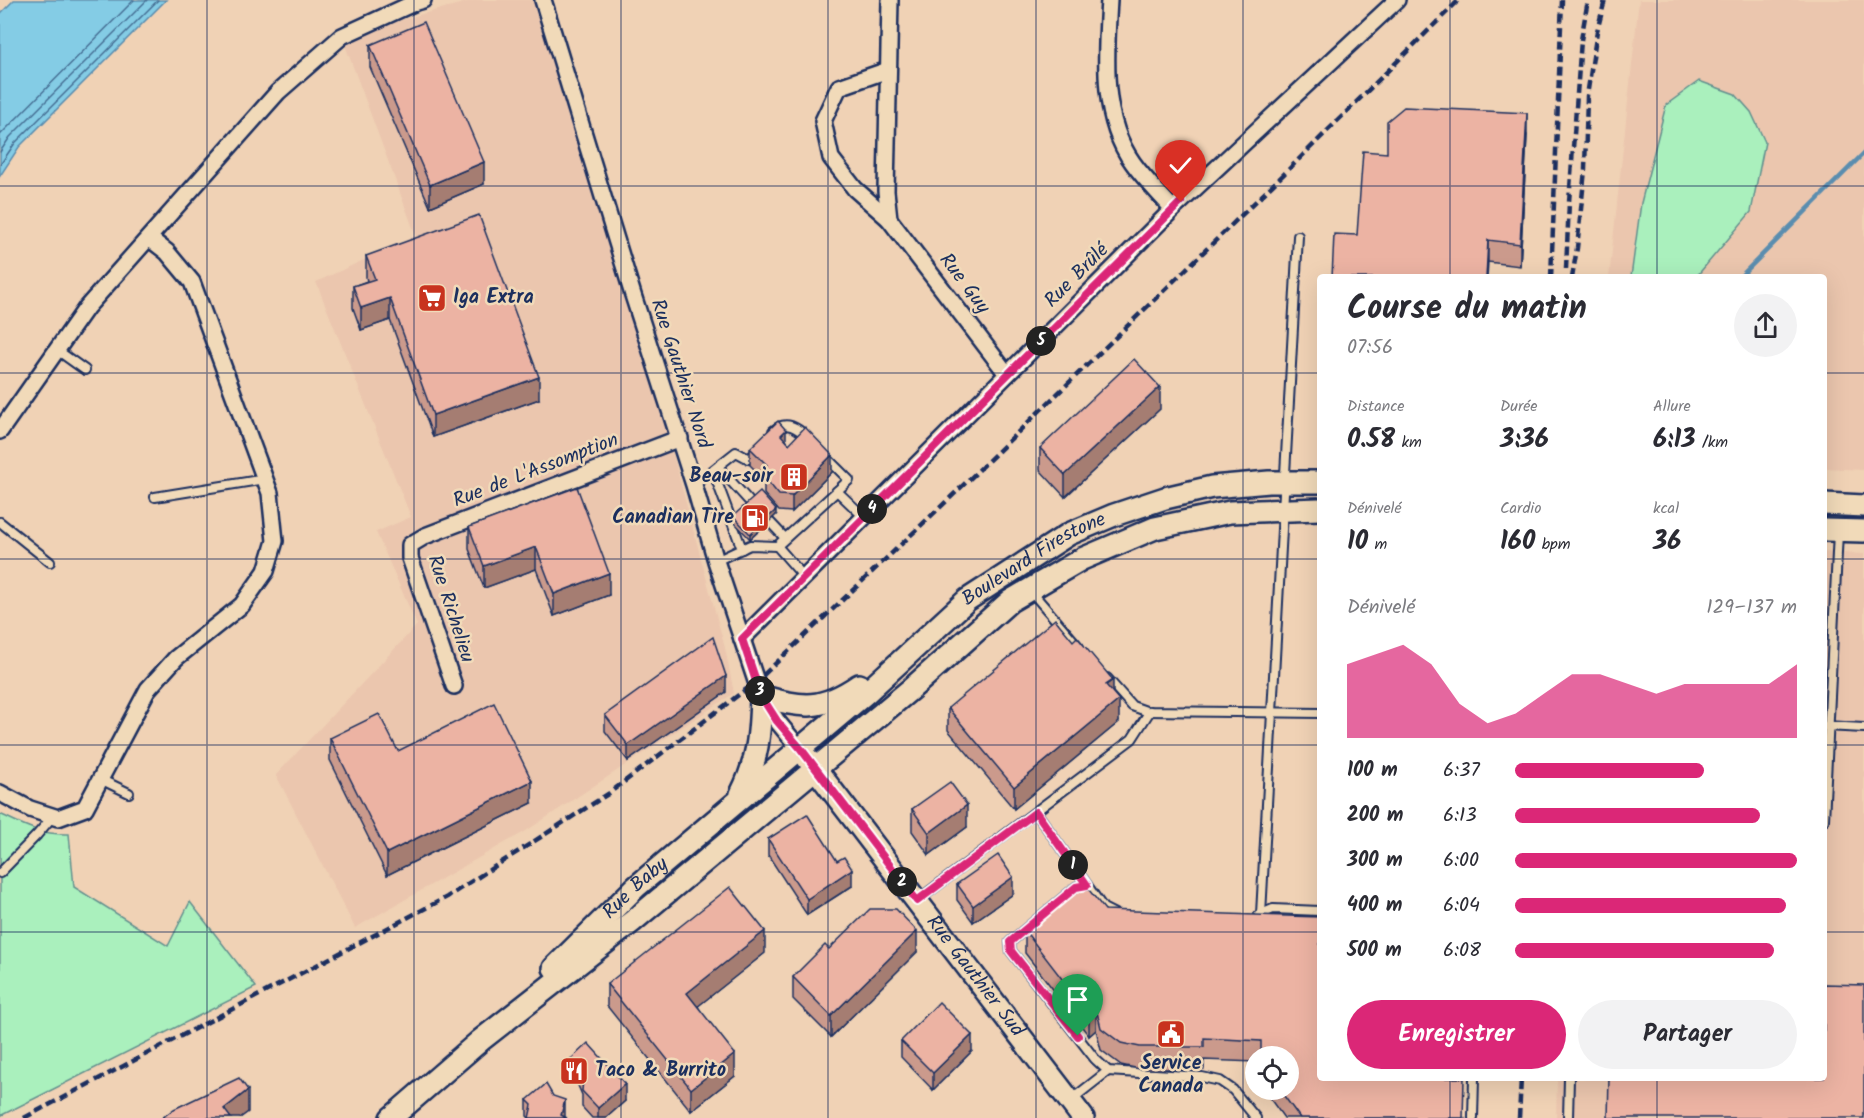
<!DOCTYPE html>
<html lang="fr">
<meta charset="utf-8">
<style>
:root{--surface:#fff;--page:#f2f2f3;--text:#2b2b33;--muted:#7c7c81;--accent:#db2777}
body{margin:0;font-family:Kalam,sans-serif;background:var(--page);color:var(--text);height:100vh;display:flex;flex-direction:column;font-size:22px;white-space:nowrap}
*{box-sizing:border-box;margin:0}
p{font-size:20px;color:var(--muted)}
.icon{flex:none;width:33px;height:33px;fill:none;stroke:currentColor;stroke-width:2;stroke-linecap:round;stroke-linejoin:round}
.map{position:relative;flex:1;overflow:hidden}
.drawer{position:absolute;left:1317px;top:274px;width:510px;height:807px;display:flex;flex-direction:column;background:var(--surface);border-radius:6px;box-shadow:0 6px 24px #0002}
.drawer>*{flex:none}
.buttons{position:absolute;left:1245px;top:1046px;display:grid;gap:12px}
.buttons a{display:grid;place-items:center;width:54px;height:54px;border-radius:50%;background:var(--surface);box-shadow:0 6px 24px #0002;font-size:30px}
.pin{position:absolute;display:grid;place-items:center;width:51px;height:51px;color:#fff;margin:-62px -26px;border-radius:50% 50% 50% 0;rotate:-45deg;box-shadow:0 0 6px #0007}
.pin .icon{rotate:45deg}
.km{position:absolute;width:30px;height:30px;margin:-15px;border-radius:50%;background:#222;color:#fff;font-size:16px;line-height:30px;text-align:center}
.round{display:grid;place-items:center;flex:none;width:63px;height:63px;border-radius:32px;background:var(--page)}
.head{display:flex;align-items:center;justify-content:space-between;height:102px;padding:0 30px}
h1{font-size:33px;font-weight:700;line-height:45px}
.metrics{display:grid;grid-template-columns:repeat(3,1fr);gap:9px;height:102px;padding:6px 30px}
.metrics div{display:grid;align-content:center}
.metrics b{font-size:26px;font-weight:700}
.metrics small{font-size:16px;font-weight:400}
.metrics p{font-size:16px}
.chart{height:168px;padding:12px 30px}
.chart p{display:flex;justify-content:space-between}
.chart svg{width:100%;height:108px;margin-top:6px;fill:var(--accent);opacity:.7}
.primary-button{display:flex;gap:12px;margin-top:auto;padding:12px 30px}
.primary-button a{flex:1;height:69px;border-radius:36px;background:var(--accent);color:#fff;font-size:24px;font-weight:700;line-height:69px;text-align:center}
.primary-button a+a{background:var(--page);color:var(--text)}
ul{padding:0 30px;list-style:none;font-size:20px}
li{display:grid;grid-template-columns:96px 72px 1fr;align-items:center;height:45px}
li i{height:15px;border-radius:8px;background:var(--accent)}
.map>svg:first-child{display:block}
.built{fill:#ebc6ae}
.green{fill:#aaf0bd;stroke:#62908e;stroke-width:1.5}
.water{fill:#84cce5;stroke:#5a8daf;stroke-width:1.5}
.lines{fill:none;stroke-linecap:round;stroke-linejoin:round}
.shore{stroke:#456e94;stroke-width:1.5}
.stream{stroke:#5a8daf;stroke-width:4.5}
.lane-casing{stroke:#1b2f5e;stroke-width:12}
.street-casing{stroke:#1b2f5e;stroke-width:20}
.secondary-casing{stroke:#1b2f5e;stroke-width:26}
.lane{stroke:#f1dab9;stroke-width:8}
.street{stroke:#f1dab9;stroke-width:15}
.secondary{stroke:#f1dab9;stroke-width:21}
.rail{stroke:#1b2f5e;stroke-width:4.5;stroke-dasharray:9 4.5;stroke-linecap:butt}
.wall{fill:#cb9a8c;stroke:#1b2f5e;stroke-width:1.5}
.shaded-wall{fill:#a57d72;stroke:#1b2f5e;stroke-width:1.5}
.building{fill:#ecb3a3;stroke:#1b2f5e;stroke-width:1.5}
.route-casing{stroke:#fff;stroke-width:12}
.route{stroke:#db2777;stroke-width:8}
.grid{fill:none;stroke:#1b2f5e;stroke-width:1.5;stroke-opacity:0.55}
.labels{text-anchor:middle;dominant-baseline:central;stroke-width:5;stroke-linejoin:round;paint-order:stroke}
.street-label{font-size:20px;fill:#1b2f5e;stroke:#f1dab9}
.poi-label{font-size:20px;font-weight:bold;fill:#1b2f5e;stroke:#f1dab9;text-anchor:start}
</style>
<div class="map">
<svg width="1864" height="1118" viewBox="0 0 1864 1118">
<rect width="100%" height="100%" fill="#f0d2b5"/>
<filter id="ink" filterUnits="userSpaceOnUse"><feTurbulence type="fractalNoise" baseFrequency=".0167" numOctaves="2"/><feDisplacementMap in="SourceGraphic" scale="12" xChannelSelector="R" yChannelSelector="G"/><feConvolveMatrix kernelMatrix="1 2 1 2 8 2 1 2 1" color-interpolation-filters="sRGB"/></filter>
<g filter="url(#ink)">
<g class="built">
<polygon points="474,0 537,0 667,432 725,648 734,693 526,831 355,928 276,775 417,625 376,532 411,517 316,282 416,236 345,45 393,22"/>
<polygon points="1639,0 1864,0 1864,470 1824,468 1824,278 1609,278"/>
<polygon points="1824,552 1864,554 1864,1118 1556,1118 1557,1079 1824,1078"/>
</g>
<g class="green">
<polygon points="1699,81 1735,94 1751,112 1765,142 1751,212 1696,277 1631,277 1641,203 1666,105"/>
<path d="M 0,814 C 25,826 41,835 69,834 L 74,887 L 168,946 L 190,902 L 256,987 L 0,1116 Z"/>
</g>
<polygon class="water" points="14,0 166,0 19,147 0,176 0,14"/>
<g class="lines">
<g class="shore">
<polyline points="0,135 134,0"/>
<polyline points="0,152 10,137 147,0"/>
<polyline points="0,165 15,143 158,0"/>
</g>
<polyline class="stream" points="1739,278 1864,153"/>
<g class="lane-casing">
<g id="lane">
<polyline points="57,350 85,370"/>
<path d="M 773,431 C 786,419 798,428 808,438"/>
<polyline points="718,467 748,500"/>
<polyline points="713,471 742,549"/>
<polyline points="694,485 736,452 749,459 756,452"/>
<polyline points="837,491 864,517"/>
<polyline points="155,497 265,479"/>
<polyline points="766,518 785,538"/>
<polyline points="0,522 50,562"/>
<polyline points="777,546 804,577"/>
<polyline points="716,561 750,545 777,546 849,480 825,456"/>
<polyline points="1030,590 1079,647"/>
<polyline points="1107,678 1132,706 1146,711 1320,713"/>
<polyline points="1825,726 1864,728"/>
<polyline points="100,779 129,793"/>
<polyline points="1036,812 1087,885"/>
<polyline points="1824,820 1838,532"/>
<polyline points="0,873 37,835 53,816"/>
<polyline points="918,900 1132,739 1150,711"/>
<polyline points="1115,914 1103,908 1087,885 1076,887 1010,942 1011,951 1095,1059 1108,1071 1202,1077 1220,1081 1233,1090 1256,1118"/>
<polyline points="1261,914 1298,236"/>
<polyline points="1259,915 1273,909 1320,911"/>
<polyline points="1071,1100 1108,1071"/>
<polyline points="1473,1118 1474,1078"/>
<polyline points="1568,1118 1569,1078"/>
</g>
</g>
<g class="street-casing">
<g id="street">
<polyline points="543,0 633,295 694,485 716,561 761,696 777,721 800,749"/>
<polyline points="890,0 886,191 889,219 1007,374"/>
<path d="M 1109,0 C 1106,54 1100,117 1133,163 C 1145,180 1160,194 1173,209"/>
<polyline points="888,70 839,87 823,121 831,158 855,189 889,219"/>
<polyline points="0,431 87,307 278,92 342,36 416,2 423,0"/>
<polyline points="742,639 1173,209 1397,0"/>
<polyline points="454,686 410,558 410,545 425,536 680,438"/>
<polyline points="0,793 30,809 58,818 85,808 148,689 176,658 242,605 266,571 275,541 270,493 192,282 167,252 149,238"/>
</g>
</g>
<g class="secondary-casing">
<g id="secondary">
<polyline points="1824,504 1864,506"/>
<polyline points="1824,530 1864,531"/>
<path id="s1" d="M 808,759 L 1083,1118"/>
<path d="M 741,794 C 758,761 760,733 761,696 C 803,708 821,711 859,685"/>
<path id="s2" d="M 554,968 L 636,887 L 866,693 L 967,600 L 1069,534 L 1114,515 L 1165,498 L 1212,487 L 1269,482 L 1320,482"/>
<polyline points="391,1118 481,1040 633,921 911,689 1010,601 1082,559 1155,528 1230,512 1320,509"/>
</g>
</g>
<use href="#lane" class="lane"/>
<use href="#street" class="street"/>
<use href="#secondary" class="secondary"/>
<g class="rail">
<polyline points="1566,269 1569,202 1581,40 1588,0"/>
<polyline points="1551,278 1562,0"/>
<polyline points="1572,278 1577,248 1585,170 1587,96 1597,31 1605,0"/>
<polyline points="24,1118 447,897 608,794 757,681 951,497 1284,174 1459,0"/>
<polyline points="1519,1118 1521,1078"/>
</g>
</g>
<g class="wall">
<polygon points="370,45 484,184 430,207 370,67"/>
<polygon points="1527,135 1520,266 1488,262 1357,235 1387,153"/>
<polygon points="366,256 539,399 433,437 390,320 361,330 353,308 353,286 367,281 366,277"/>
<polygon points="1160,409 1065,497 1040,470 1040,448"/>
<polygon points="786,440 789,444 832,472 792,512 779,511 764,494 764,479 750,465 750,448"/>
<polygon points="577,487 609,595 554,616 536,569 484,588 469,549 469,527"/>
<polygon points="776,515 750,539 733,521 733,516"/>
<polygon points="726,692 628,761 605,731 605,715"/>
<polygon points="1113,693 1119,722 1014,809 948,730 948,708"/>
<polygon points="330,738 398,751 532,803 387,875 330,760"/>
<polygon points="912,809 967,827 929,855 912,831"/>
<polygon points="768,839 852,886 807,915 768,855"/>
<polygon points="957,884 1013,894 973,922 957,900"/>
<polygon points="1105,910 1464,1118 1284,1118 1263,1089 1288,1089 1288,1056 1256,1056 1256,1062 1204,1060 1204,1069 1140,1069 1121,1065 1101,1050 1096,1030 1089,1036 1025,953 1025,931"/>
<polygon points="829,949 917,952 831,1037 793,999 793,977"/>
<polygon points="765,953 698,1006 735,1076 691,1111 607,1006 607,984"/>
<polygon points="901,1041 972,1051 933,1090 901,1057"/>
<polygon points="571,1059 625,1101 606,1118 592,1118 582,1107 582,1095 576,1081 571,1075"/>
<polygon points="527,1100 565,1117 529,1118 527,1116"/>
</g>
<g class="shaded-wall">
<polygon points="1527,113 1527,135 1520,266 1520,244"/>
<polygon points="484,162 484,184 430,207 430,185"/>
<polygon points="1488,240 1488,262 1487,278 1486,278"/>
<polygon points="390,298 390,320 361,330 361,308"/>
<polygon points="539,377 539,399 433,437 433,415"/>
<polygon points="1160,387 1160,409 1065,497 1065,475"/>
<polygon points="786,430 786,447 781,435"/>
<polygon points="832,455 832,472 792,512 792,496"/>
<polygon points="776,510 776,515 750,539 750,534"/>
<polygon points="536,547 536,569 484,588 484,566"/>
<polygon points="609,573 609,595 554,616 554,594"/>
<polygon points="726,676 726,692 628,761 628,745"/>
<polygon points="1113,680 1113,701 1106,685"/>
<polygon points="1119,700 1119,722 1014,809 1014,787"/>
<polygon points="532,781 532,803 387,875 387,853"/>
<polygon points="967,805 967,827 929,855 929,833"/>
<polygon points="852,869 852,886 807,915 807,899"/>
<polygon points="1013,877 1013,894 973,922 973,906"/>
<polygon points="765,931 765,953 687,1015 687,993"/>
<polygon points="917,931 917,952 831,1037 831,1016"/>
<polygon points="1096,1008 1096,1030 1089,1036 1089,1014"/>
<polygon points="972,1035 972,1051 933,1090 933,1073"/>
<polygon points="735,1054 735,1076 691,1111 691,1089"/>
<polygon points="625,1084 625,1101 606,1118 598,1118 598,1108"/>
<polygon points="248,1090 248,1112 240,1118 224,1118 224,1109"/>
<polygon points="565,1100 565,1118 561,1115"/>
</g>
<g class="building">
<polygon points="424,22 484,162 430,185 370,45"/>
<polygon points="1404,107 1527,113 1520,244 1488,240 1486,278 1332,278 1334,234 1357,235 1363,151 1387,153 1387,121"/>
<polygon points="479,215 539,377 433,415 390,298 361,308 353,286 375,279 366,256"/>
<polygon points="1134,359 1160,387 1065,475 1040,448"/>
<polygon points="778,421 786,430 781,435 789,444 805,427 832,455 792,496 779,495 764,477 764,468 767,465 750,448"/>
<polygon points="577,487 609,573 554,594 536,547 484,566 469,527"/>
<polygon points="760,492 776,510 750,534 733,516"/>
<polygon points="1055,619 1073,641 1077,637 1113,680 1106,685 1119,700 1014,787 948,708"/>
<polygon points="713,637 726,676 628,745 605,715"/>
<polygon points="494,703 532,781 387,853 330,738 379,714 398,751"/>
<polygon points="950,782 967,805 929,833 912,809"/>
<polygon points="807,814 837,861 844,857 852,869 807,899 768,839"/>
<polygon points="998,855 1013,877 973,906 957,884"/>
<polygon points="1085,885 1105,910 1320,917 1320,1078 1464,1078 1463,1118 1300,1118 1279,1089 1288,1089 1288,1056 1261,1056 1261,1041 1204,1038 1204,1047 1140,1047 1121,1043 1101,1028 1096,1008 1089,1014 1025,931"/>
<polygon points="730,887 765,931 687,993 735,1054 691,1089 607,984"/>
<polygon points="870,909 896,909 917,931 831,1016 793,977 825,945 829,949"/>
<polygon points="1824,984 1864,985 1864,1118 1608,1118 1609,1078 1824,1078"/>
<polygon points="939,1002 972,1035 933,1073 901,1041"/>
<polygon points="588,1043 625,1084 598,1108 582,1091 583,1079 576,1064 571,1059"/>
<polygon points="239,1078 248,1090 224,1109 231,1118 162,1118 174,1109"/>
<polygon points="546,1084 553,1096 565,1100 561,1115 567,1118 529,1118 532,1105 527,1100"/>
</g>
</g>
<g class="lines" filter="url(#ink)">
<g class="route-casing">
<polyline id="route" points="1078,1036 1011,951 1010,942 1076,887 1087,885 1036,812 917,901 801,749 777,721 761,696 742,639 1181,202"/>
</g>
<use href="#route" class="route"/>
</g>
<path class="grid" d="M 207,0 L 207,1118M 414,0 L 414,1118M 621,0 L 621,1118M 828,0 L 828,1118M 1036,0 L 1036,1118M 1243,0 L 1243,1118M 1450,0 L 1450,278M 1657,0 L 1657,278M 0,186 L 1864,186M 0,373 L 1320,373M 1824,373 L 1864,373M 0,559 L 1320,559M 1824,559 L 1864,559M 0,745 L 1320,745M 1824,745 L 1864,745M 0,932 L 1320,932M 1824,932 L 1864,932M 1450,1078 L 1450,1118M 1657,1078 L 1657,1118"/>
<defs>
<g id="supermarket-square" transform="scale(1.5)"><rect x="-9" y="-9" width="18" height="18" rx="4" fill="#c8321e" stroke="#f1dab9"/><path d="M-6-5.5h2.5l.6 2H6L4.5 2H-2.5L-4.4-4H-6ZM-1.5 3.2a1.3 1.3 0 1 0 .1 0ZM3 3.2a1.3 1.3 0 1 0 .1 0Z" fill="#fff"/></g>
<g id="building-square" transform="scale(1.5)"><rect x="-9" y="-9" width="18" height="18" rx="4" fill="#c8321e" stroke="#f1dab9"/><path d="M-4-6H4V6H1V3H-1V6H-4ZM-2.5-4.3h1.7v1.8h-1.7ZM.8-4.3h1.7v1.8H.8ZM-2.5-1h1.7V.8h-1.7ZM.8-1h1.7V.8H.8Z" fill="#fff"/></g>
<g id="fuel-square" transform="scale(1.5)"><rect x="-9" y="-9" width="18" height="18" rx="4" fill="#c8321e" stroke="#f1dab9"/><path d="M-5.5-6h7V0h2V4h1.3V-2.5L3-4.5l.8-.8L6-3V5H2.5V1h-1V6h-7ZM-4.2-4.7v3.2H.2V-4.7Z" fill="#fff"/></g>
<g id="civic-square" transform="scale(1.5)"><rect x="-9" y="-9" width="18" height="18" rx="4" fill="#c8321e" stroke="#f1dab9"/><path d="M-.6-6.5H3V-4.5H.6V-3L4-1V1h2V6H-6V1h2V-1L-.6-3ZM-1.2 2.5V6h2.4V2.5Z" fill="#fff"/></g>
<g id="restaurant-square" transform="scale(1.5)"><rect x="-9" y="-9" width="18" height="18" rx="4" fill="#c8321e" stroke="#f1dab9"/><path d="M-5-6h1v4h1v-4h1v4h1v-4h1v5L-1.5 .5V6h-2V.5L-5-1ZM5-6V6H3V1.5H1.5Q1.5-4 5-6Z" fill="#fff"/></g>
</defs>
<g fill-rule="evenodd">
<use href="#supermarket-square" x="432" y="298"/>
<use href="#building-square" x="794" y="477"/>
<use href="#fuel-square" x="755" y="518"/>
<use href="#civic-square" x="1171" y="1034"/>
<use href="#restaurant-square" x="574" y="1071"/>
</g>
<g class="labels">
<g class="street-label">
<text transform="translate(1077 276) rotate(-45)">Rue Brûlé</text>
<text transform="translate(964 284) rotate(53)">Rue Guy</text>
<text transform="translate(680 374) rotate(72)">Rue Gauthier Nord</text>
<text transform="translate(536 471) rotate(-21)">Rue de L'Assomption</text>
<text stroke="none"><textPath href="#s2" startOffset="632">Boulevard Firestone</textPath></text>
<text transform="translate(450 609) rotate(72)">Rue Richelieu</text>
<text stroke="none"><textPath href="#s2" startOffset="114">Rue Baby</textPath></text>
<text stroke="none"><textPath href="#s1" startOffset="274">Rue Gauthier Sud</textPath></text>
</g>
<g class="poi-label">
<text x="453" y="298">Iga Extra</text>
<text x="773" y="477" text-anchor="end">Beau-soir</text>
<text x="734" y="518" text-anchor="end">Canadian Tire</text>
<text x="1171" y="1064" text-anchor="middle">Service<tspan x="1171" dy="23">Canada</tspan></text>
<text x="595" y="1071">Taco &amp; Burrito</text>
</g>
</g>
</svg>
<div class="buttons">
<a><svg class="icon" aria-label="locate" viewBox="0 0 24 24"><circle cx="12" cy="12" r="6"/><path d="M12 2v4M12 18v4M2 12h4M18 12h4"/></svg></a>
</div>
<div class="pin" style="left:1078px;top:1036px;background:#1e9e55"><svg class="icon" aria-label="arrive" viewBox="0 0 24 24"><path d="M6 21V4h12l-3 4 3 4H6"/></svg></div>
<div class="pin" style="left:1181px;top:202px;background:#d93025"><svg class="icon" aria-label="check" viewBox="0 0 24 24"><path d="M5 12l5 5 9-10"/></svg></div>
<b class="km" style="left:1073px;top:865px">1</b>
<b class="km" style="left:902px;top:882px">2</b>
<b class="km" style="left:760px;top:691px">3</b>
<b class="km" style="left:872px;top:509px">4</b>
<b class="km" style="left:1041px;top:341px">5</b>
<section class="drawer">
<div class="head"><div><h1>Course du matin</h1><p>07:56</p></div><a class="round"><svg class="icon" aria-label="share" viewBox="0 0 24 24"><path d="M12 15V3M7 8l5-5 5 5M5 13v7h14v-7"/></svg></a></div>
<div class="metrics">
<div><p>Distance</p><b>0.58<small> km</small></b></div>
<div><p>Durée</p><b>3:36</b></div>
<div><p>Allure</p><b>6:13<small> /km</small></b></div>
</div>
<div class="metrics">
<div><p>Dénivelé</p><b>10<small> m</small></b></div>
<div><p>Cardio</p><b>160<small> bpm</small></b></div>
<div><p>kcal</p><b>36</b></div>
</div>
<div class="chart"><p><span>Dénivelé</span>129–137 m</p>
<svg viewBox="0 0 160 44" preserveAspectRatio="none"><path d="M0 44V14L10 10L20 6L30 14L40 30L50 38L60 34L70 26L80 18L90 18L100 22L110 26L120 22L130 22L140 22L150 22L160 14V44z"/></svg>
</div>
<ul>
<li><b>100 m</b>6:37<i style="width:67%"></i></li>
<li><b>200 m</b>6:13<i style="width:87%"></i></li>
<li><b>300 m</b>6:00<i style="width:100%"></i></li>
<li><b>400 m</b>6:04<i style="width:96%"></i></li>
<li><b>500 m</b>6:08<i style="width:92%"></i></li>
</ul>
<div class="primary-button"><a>Enregistrer</a><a>Partager</a></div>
</section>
</div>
